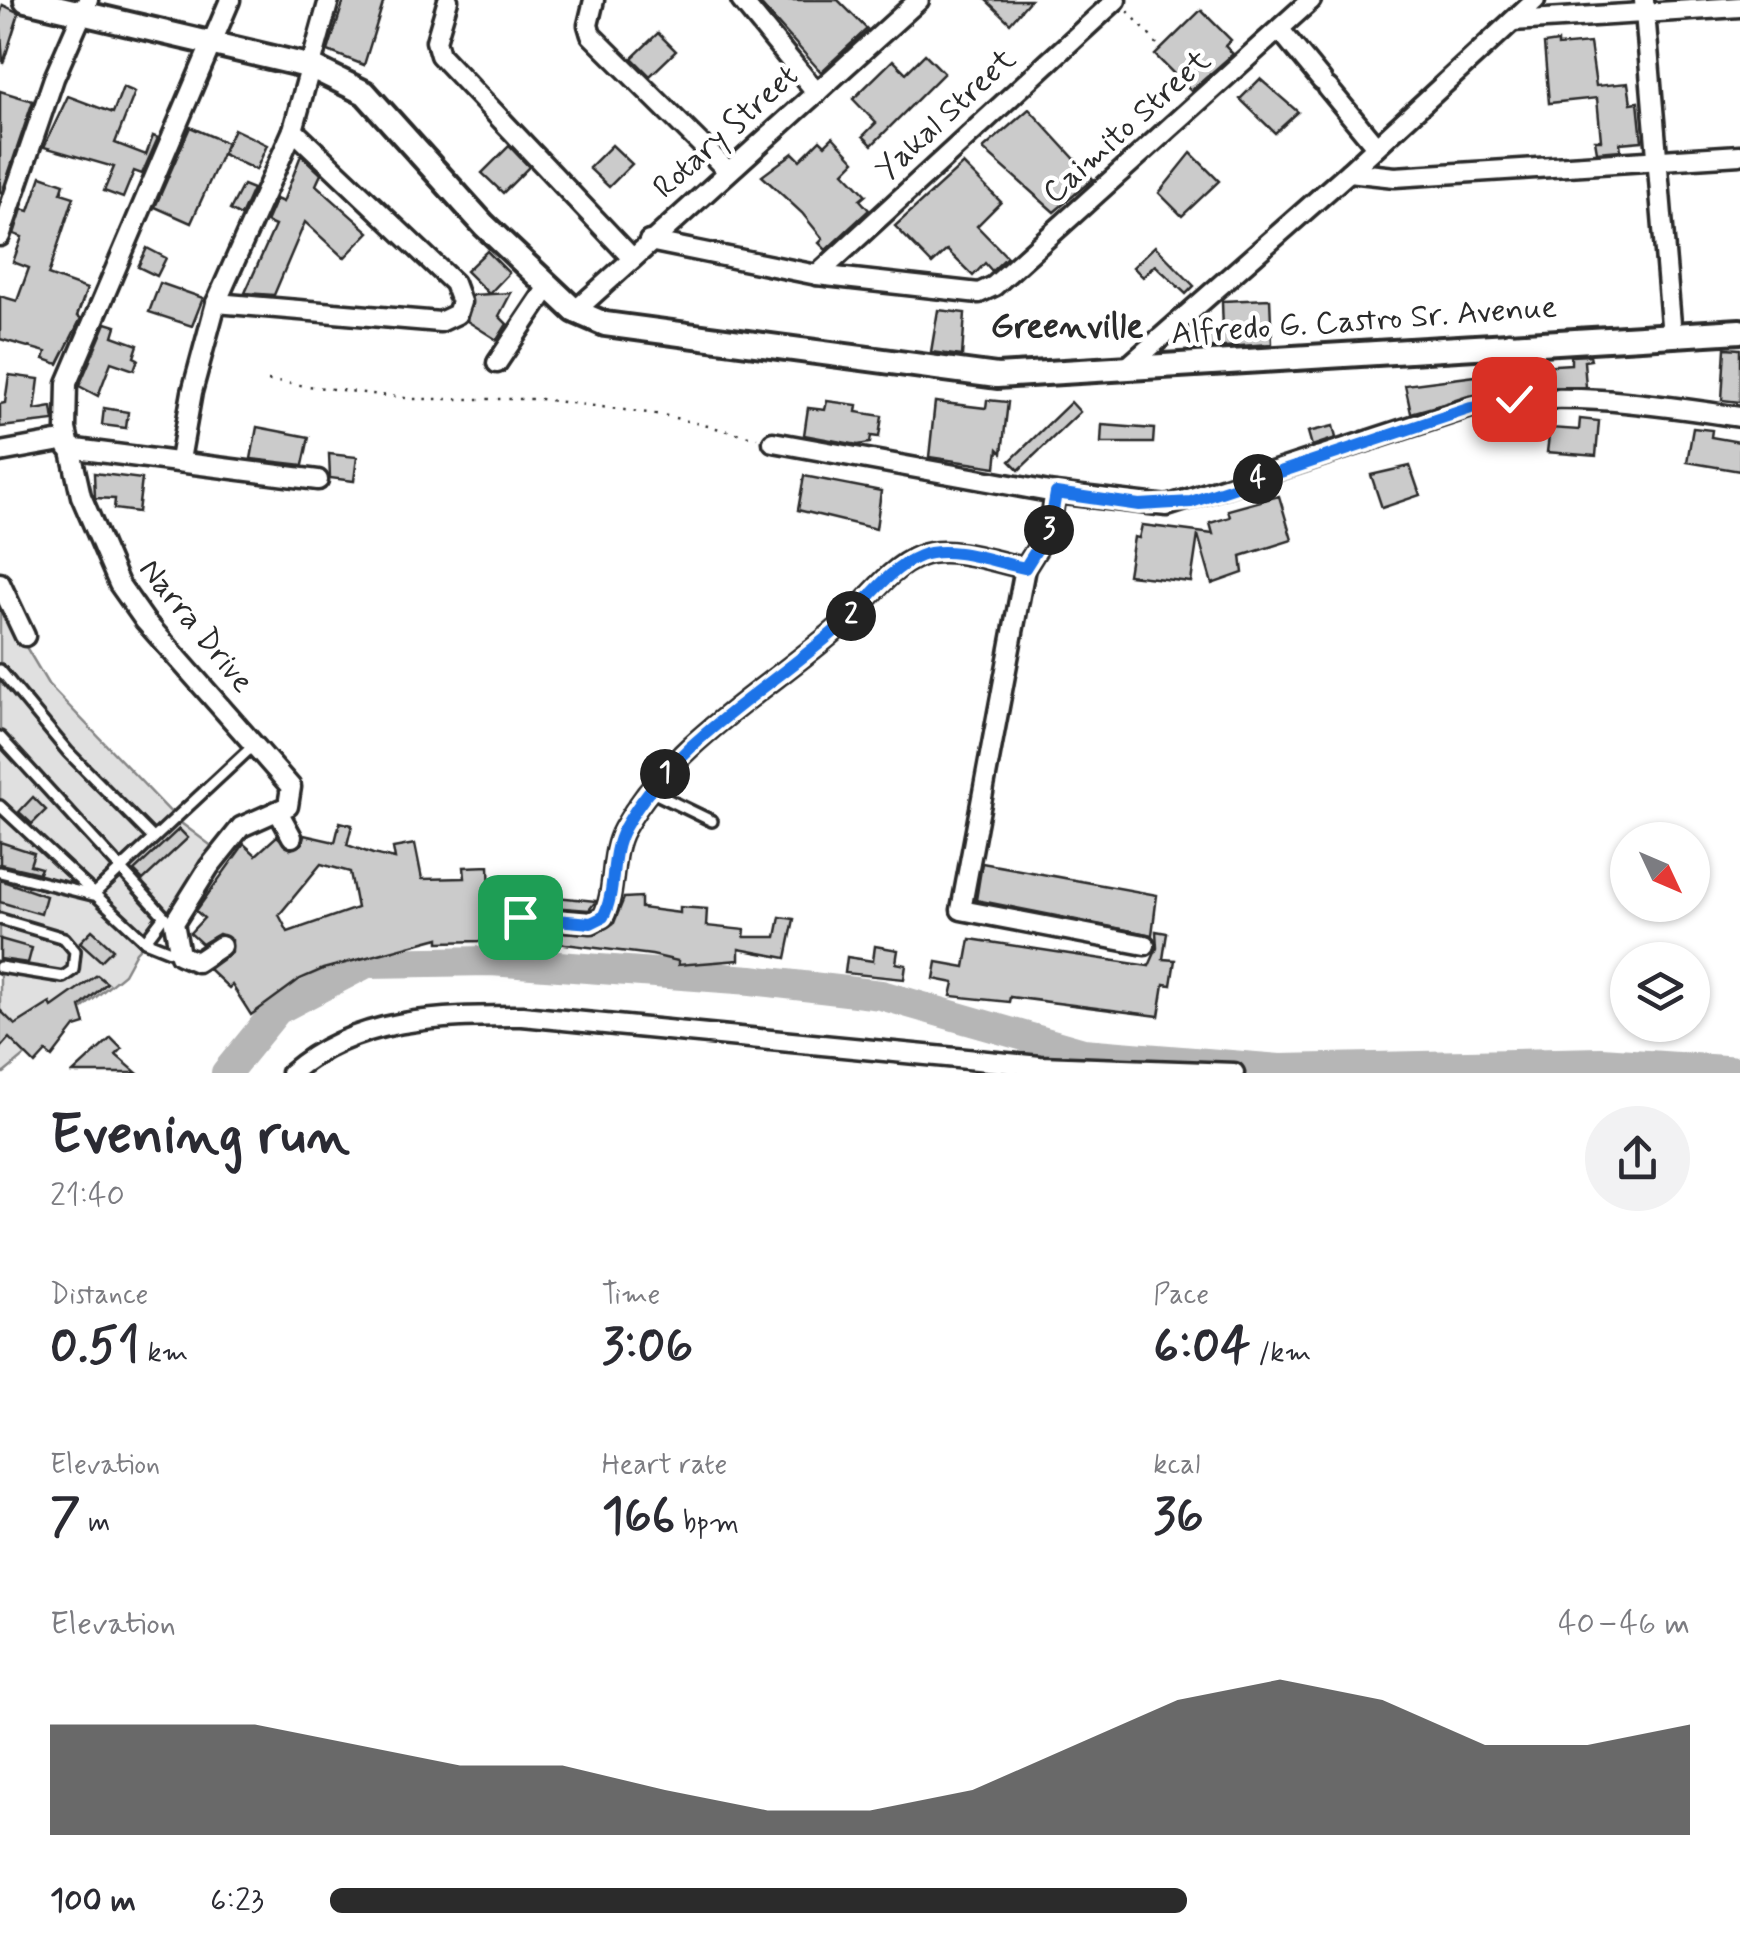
<!DOCTYPE html>
<meta charset="utf-8">
<style>
:root{--surface:#fff;--page:#f2f2f3;--text:#2b2b33;--muted:#7c7c81;--accent:#2b2b2b}
body{margin:0;font-family:Mynerve,sans-serif;background:var(--page);color:var(--text);height:100vh;display:flex;flex-direction:column;font-size:38px;white-space:nowrap}
*{box-sizing:border-box;margin:0}
p{font-size:32px;color:var(--muted)}
.icon{flex:none;width:55px;height:55px;fill:none;stroke:currentColor;stroke-width:2;stroke-linecap:round;stroke-linejoin:round}
.map{position:relative;height:1073px;overflow:hidden}
.details{display:flex;flex-direction:column;background:var(--surface);flex:1}
.details>*{flex:none}
.needle{width:65px;rotate:134deg}
.tools{position:absolute;left:1610px;top:822px;display:grid;gap:20px}
.tools a{display:grid;place-items:center;width:100px;height:100px;border-radius:50%;background:var(--surface);box-shadow:0 2px 8px #0004;font-size:50px}
.pin{position:absolute;display:grid;place-items:center;width:85px;height:85px;color:#fff;margin:-42px;border-radius:20px;box-shadow:0 5px 15px #0006}
.km{position:absolute;width:50px;height:50px;margin:-25px;border-radius:50%;background:#222;color:#fff;font-size:28px;line-height:50px;text-align:center}
.round{display:grid;place-items:center;flex:none;width:105px;height:105px;border-radius:52px;background:var(--page)}
.headline{display:flex;align-items:center;justify-content:space-between;height:170px;padding:0 50px}
h1{font-size:55px;font-weight:700;line-height:75px}
.metrics{display:grid;grid-template-columns:repeat(3,1fr);gap:15px;height:170px;padding:10px 50px}
.metrics div{display:grid;align-content:center}
.metrics b{font-size:50px;font-weight:700}
.metrics small{font-size:28px;font-weight:400}
.metrics p{font-size:28px}
.chart{height:280px;padding:20px 50px}
.chart p{display:flex;justify-content:space-between}
.chart svg{width:100%;height:180px;margin-top:10px;fill:var(--accent);opacity:.7}
ul{padding:0 50px;list-style:none;font-size:32px}
li{display:grid;grid-template-columns:160px 120px 1fr;align-items:center;height:75px}
li i{height:25px;border-radius:12px;background:var(--accent)}
.map>svg:first-child{display:block}
.green{fill:#e0e0e0;stroke:#868686;stroke-width:2.5}
.lines{fill:none;stroke-linecap:round;stroke-linejoin:round}
.river{stroke:#b6b6b6;stroke-width:30}
.building{fill:#cbcbcb;stroke:#2b2b2b;stroke-width:2.5;fill-rule:evenodd}
.service-casing{stroke:#2b2b2b;stroke-width:16}
.minor-casing{stroke:#2b2b2b;stroke-width:25}
.tertiary-casing{stroke:#2b2b2b;stroke-width:30}
.path{stroke:#2b2b2b;stroke-width:2.5;stroke-dasharray:2.5 8;stroke-linecap:butt}
.service{stroke:#fff;stroke-width:9}
.minor{stroke:#fff;stroke-width:18}
.tertiary{stroke:#fff;stroke-width:22}
.route-casing{stroke:#fff;stroke-width:20}
.route{stroke:#1a73e8;stroke-width:12}
.labels{text-anchor:middle;dominant-baseline:central;stroke-width:9;stroke-linejoin:round;paint-order:stroke}
.street-label{font-size:32px;fill:#2b2b2b;stroke:#fff}
.neighbourhood-label{font-size:35px;font-weight:bold;fill:#2b2b2b;stroke:#fff}
</style>
<div class="map">
<svg width="1740" height="1073" viewBox="0 0 1740 1073">
<rect width="100%" height="100%" fill="#fff"/>
<filter id="ink" filterUnits="userSpaceOnUse"><feTurbulence type="fractalNoise" baseFrequency=".01" numOctaves="2"/><feDisplacementMap in="SourceGraphic" scale="20" xChannelSelector="R" yChannelSelector="G"/><feConvolveMatrix kernelMatrix="1 2 1 2 8 2 1 2 1" color-interpolation-filters="sRGB"/></filter>
<g filter="url(#ink)">
<polygon class="green" points="0,603 48,684 181,823 213,847 168,919 136,952 124,974 4,1073 0,1073"/>
<g class="lines">
<polyline class="river" points="226,1073 277,1010 367,963 491,961 751,980 881,995 1083,1053 1280,1069 1601,1062 1740,1071"/>
</g>
<g class="building">
<polygon points="344,0 384,0 364,65 328,51"/>
<polygon points="757,0 838,0 867,29 821,72"/>
<polygon points="986,0 1030,0 1010,23"/>
<polygon points="3,5 19,13 3,64 0,15"/>
<polygon points="1201,10 1231,40 1225,46 1233,54 1191,91 1155,55"/>
<polygon points="658,33 676,51 650,76 632,58"/>
<polygon points="1558,42 1558,46 1590,43 1596,86 1628,83 1631,103 1638,102 1642,141 1620,143 1621,150 1597,152 1595,140 1601,140 1597,98 1549,103 1544,44"/>
<polygon points="925,54 944,73 872,145 863,136 876,123 853,99 893,60 906,73"/>
<polygon points="1260,79 1298,112 1275,133 1240,99"/>
<polygon points="123,87 135,92 115,143 146,155 153,136 158,138 142,174 134,171 123,198 104,191 114,167 44,147 68,96 113,113"/>
<polygon points="0,91 33,101 2,193 0,192"/>
<polygon points="1029,109 1093,179 1054,212 983,149"/>
<polygon points="190,127 227,143 191,223 155,207"/>
<polygon points="234,129 267,145 256,170 222,154"/>
<polygon points="833,137 855,161 844,172 866,195 860,200 869,210 826,250 819,243 823,239 802,213 762,176 793,153 800,160 820,140 825,145"/>
<polygon points="612,145 632,164 609,187 589,168"/>
<polygon points="509,146 529,167 503,193 482,173"/>
<polygon points="1191,153 1219,181 1182,216 1159,193"/>
<polygon points="301,155 321,174 316,185 369,232 344,258 305,222 274,295 245,293 275,226 266,222 276,199 283,202"/>
<polygon points="963,164 1001,202 977,226 1007,257 992,271 985,263 973,276 947,250 932,264 895,226"/>
<polygon points="41,176 64,184 61,193 74,197 48,275 87,289 77,316 81,318 58,364 44,359 46,352 0,339 0,296 17,301 29,268 13,262 22,237 14,234 22,209 29,211"/>
<polygon points="243,185 253,189 241,216 230,210"/>
<polygon points="1155,246 1194,286 1186,294 1155,265 1143,277 1133,267"/>
<polygon points="147,248 166,258 157,276 138,267"/>
<polygon points="487,251 509,273 489,294 466,271"/>
<polygon points="160,283 203,298 192,326 149,312"/>
<polygon points="511,293 499,316 507,324 497,340 467,321 472,295"/>
<polygon points="1270,299 1272,344 1193,349 1192,333 1223,331 1222,301"/>
<polygon points="938,310 965,313 962,356 931,352"/>
<polygon points="106,323 116,326 113,336 138,345 134,357 138,359 134,370 111,362 98,396 79,386"/>
<polygon points="1725,348 1740,349 1740,402 1722,400"/>
<polygon points="1590,355 1591,360 1584,361 1586,387 1526,388 1523,359 1539,358 1539,366 1571,364 1571,356"/>
<polygon points="9,375 39,379 35,410 52,407 54,421 0,427 0,404 5,403"/>
<polygon points="1484,375 1487,392 1411,413 1405,385"/>
<polygon points="987,400 1008,402 1002,453 998,449 996,467 929,457 935,402 986,408"/>
<polygon points="827,401 857,405 856,412 882,416 879,437 871,436 870,443 858,445 804,435 808,408 825,410"/>
<polygon points="1071,402 1080,412 1019,470 1010,461"/>
<polygon points="104,408 128,412 126,428 102,425"/>
<polygon points="1580,419 1599,421 1596,456 1547,452 1550,428 1579,430"/>
<polygon points="1102,425 1154,429 1153,443 1101,443"/>
<polygon points="1333,426 1336,438 1312,446 1308,432"/>
<polygon points="257,427 309,437 303,465 251,459"/>
<polygon points="1693,428 1712,430 1711,437 1740,442 1740,471 1687,462"/>
<polygon points="329,454 357,457 354,481 330,478"/>
<polygon points="1410,466 1420,495 1382,508 1371,475"/>
<polygon points="94,473 142,479 138,512 114,509 115,499 95,498"/>
<polygon points="804,476 881,491 876,529 798,510"/>
<polygon points="1279,496 1292,540 1241,556 1243,573 1212,584 1198,535 1191,582 1128,575 1134,537 1139,538 1142,525 1213,534 1210,523 1230,517 1228,510"/>
<polygon points="33,797 46,810 32,824 19,812"/>
<path d="M 340,822 L 352,825 L 347,845 L 373,854 L 395,859 L 393,848 L 415,844 L 422,879 L 465,878 L 464,867 L 489,866 L 490,896 L 514,897 L 514,901 L 535,906 L 512,907 L 499,918 L 496,930 L 484,930 L 483,941 L 439,942 L 439,938 L 323,969 L 300,979 L 251,1015 L 232,985 L 229,988 L 209,969 L 232,952 L 232,940 L 219,934 L 202,944 L 190,933 L 204,918 L 196,911 L 244,844 L 256,855 L 277,836 L 291,849 L 302,844 L 304,835 L 335,842 ZM 321,864 L 350,872 L 357,908 L 288,932 L 279,915 Z"/>
<polygon points="179,829 188,838 143,880 134,871"/>
<polygon points="0,842 34,853 30,865 41,868 39,873 0,864"/>
<polygon points="982,863 1157,895 1152,935 976,900"/>
<polygon points="0,880 46,896 41,914 0,902"/>
<polygon points="540,892 556,897 596,901 589,910 538,906"/>
<polygon points="641,897 641,908 680,913 680,907 707,909 706,926 745,930 744,937 776,937 780,917 794,919 786,958 739,949 739,960 678,965 678,961 652,955 533,940 534,935 520,934 524,930 596,934 614,923 624,898"/>
<polygon points="92,930 113,949 101,961 80,942"/>
<polygon points="1156,931 1167,933 1163,959 1175,960 1171,985 1164,984 1159,1016 1010,997 1009,1002 951,996 954,983 934,979 937,962 965,967 970,939 1149,966 1157,948"/>
<polygon points="0,939 32,948 28,963 0,959"/>
<polygon points="875,946 898,950 896,963 906,965 904,979 845,973 847,957 873,961"/>
<polygon points="97,975 107,983 80,1007 85,1024 75,1027 52,1057 46,1052 35,1064 9,1038 0,1048 0,1010 15,1025 50,1003 52,1007"/>
<polygon points="111,1038 122,1049 116,1055 137,1073 73,1073"/>
</g>
<g class="lines">
<g class="service-casing">
<g id="service">
<polyline points="0,670 68,752 153,838"/>
<polyline points="0,737 164,916 145,941"/>
<polyline points="650,791 712,821"/>
<polyline points="0,806 145,941 180,955"/>
<polyline points="0,872 93,895 254,745"/>
<polyline points="0,919 64,938 75,951 73,970 63,977 0,967"/>
</g>
</g>
<g class="minor-casing">
<g id="minor">
<polyline points="448,0 436,41 440,55 631,257"/>
<polyline points="594,0 588,25 591,35 727,170"/>
<polyline points="741,0 817,93"/>
<polyline points="1644,0 1672,336"/>
<polyline points="1513,21 1740,7"/>
<polyline points="1280,30 1322,81"/>
<polyline points="1328,88 1375,145"/>
<polyline points="1349,172 1395,177 1740,155"/>
<polyline points="0,236 54,78 88,0"/>
<polyline points="649,241 817,275 979,293 994,286 1311,0"/>
<polyline points="817,275 1116,0"/>
<polyline points="216,303 440,322 457,314 461,302 454,283 293,130"/>
<polyline points="575,311 919,0"/>
<polyline points="1509,342 1514,399"/>
<polyline points="497,363 548,287"/>
<polyline points="1124,370 1349,172 1535,0"/>
<path d="M 773,442 L 1055,493 L 1167,506 L 1471,407 C 1559,389 1652,404 1740,417"/>
<polyline points="68,448 318,480"/>
<polyline points="0,452 67,440"/>
<polyline points="180,460 192,392 216,303 293,130 329,0"/>
<polyline points="1055,493 1050,528 1025,568 961,910 1145,945"/>
<polyline points="0,583 25,636"/>
<polyline points="279,813 292,837"/>
<path d="M 508,927 L 520,917 L 591,923 L 603,917 C 617,891 609,856 624,829 C 674,739 772,688 846,621 C 869,599 890,567 920,556 C 949,544 995,562 1025,568"/>
<polyline points="221,946 197,962 180,955 174,923 209,867 241,827 288,806 291,787 145,621 119,584 81,496 66,429 67,383 230,0"/>
<path d="M 291,1073 C 355,1017 442,1016 522,1016 L 1040,1066 L 1234,1073"/>
</g>
</g>
<g class="tertiary-casing">
<polyline id="tertiary" points="26,0 312,67 365,93 484,225 575,311 605,324 997,376 1740,331"/>
</g>
<g class="path">
<polyline points="1128,11 1157,44"/>
<polyline points="268,381 413,399 540,399 663,415 757,438"/>
</g>
<use href="#service" class="service"/>
<use href="#minor" class="minor"/>
<use href="#tertiary" class="tertiary"/>
</g>
</g>
<g class="lines" filter="url(#ink)">
<g class="route-casing">
<path id="route" d="M 520,917 L 591,923 L 603,917 C 617,891 609,856 624,829 C 674,739 772,688 846,621 C 869,599 890,568 920,556 C 949,544 995,562 1025,568 L 1050,528 L 1056,493 L 1139,505 L 1191,502 L 1471,408 L 1514,399"/>
</g>
<use href="#route" class="route"/>
</g>
<g class="labels">
<g class="street-label">
<text transform="translate(946 115) rotate(-43)">Yakal Street</text>
<text transform="translate(1127 127) rotate(-42)">Caimito Street</text>
<text transform="translate(726 132) rotate(-42)">Rotary Street</text>
<text transform="translate(1364 321) rotate(-4)">Alfredo G. Castro Sr. Avenue</text>
<text transform="translate(196 626) rotate(51)">Narra Drive</text>
</g>
<g class="neighbourhood-label">
<text x="1067" y="327">Greenville</text>
</g>
</g>
</svg>
<div class="tools">
<a><svg class="needle" viewBox="-14 -14 28 28"><path d="M0-13l5 13h-10z" fill="#e53935"/><path d="M0 13l5-13h-10z" fill="#7c7c81"/></svg></a>
<a><svg class="icon" aria-label="layers" viewBox="0 0 24 24"><path d="M12 4l9 5-9 5-9-5zM3 14l9 5 9-5"/></svg></a>
</div>
<div class="pin" style="left:520px;top:917px;background:#1e9e55"><svg class="icon" aria-label="arrive" viewBox="0 0 24 24"><path d="M6 21V4h12l-3 4 3 4H6"/></svg></div>
<div class="pin" style="left:1514px;top:399px;background:#d93025"><svg class="icon" aria-label="check" viewBox="0 0 24 24"><path d="M5 12l5 5 9-10"/></svg></div>
<b class="km" style="left:665px;top:774px">1</b>
<b class="km" style="left:851px;top:616px">2</b>
<b class="km" style="left:1049px;top:530px">3</b>
<b class="km" style="left:1258px;top:479px">4</b>
</div>
<section class="details">
<div class="headline"><div><h1>Evening run</h1><p>21:40</p></div><a class="round"><svg class="icon" aria-label="share" viewBox="0 0 24 24"><path d="M12 15V3M7 8l5-5 5 5M5 13v7h14v-7"/></svg></a></div>
<div class="metrics">
<div><p>Distance</p><b>0.51<small> km</small></b></div>
<div><p>Time</p><b>3:06</b></div>
<div><p>Pace</p><b>6:04<small> /km</small></b></div>
</div>
<div class="metrics">
<div><p>Elevation</p><b>7<small> m</small></b></div>
<div><p>Heart rate</p><b>166<small> bpm</small></b></div>
<div><p>kcal</p><b>36</b></div>
</div>
<div class="chart"><p><span>Elevation</span>40–46 m</p>
<svg viewBox="0 0 160 44" preserveAspectRatio="none"><path d="M0 44V17L10 17L20 17L30 22L40 27L50 27L60 33L70 38L80 38L90 33L100 22L110 11L120 6L130 11L140 22L150 22L160 17V44z"/></svg>
</div>
<ul>
<li><b>100 m</b>6:23<i style="width:63%"></i></li>
</ul>
</section>
